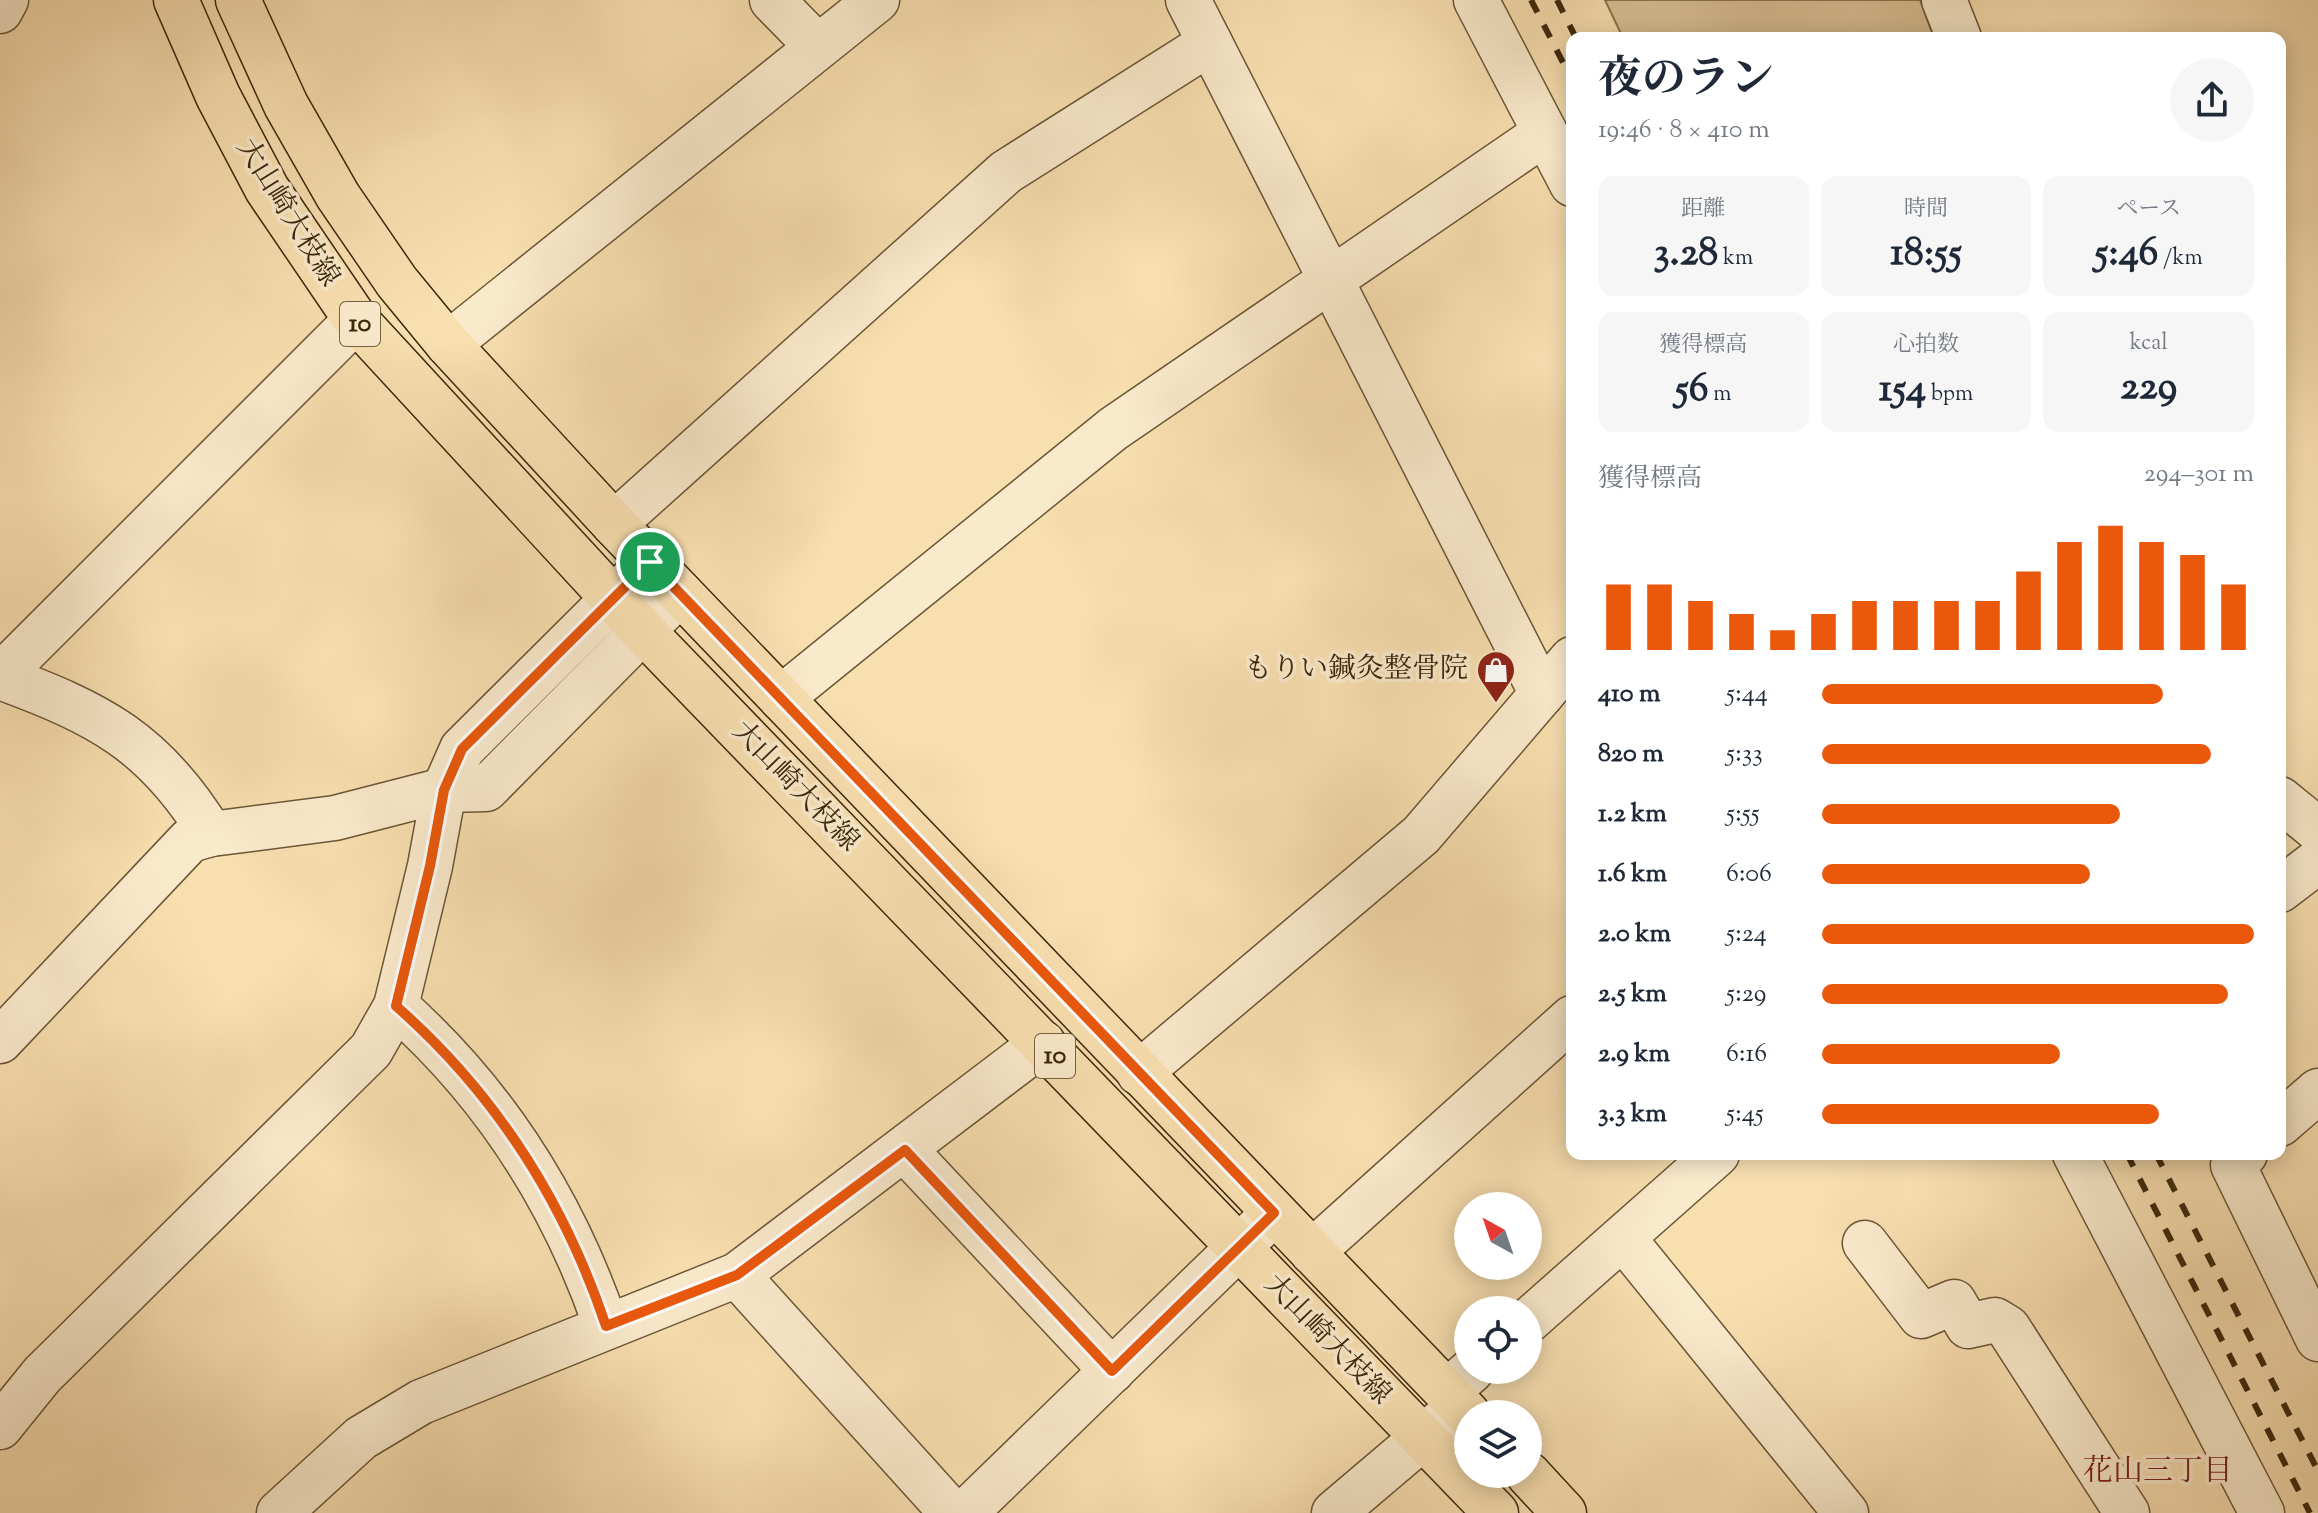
<!DOCTYPE html>
<html lang="ja">
<meta charset="utf-8">
<style>
:root{--surface:#fff;--page:#f6f6f7;--text:#1f2937;--muted:#747a83;--accent:#ea580c}
body{margin:0;font-family:"Sorts Mill Goudy","Noto Serif JP",serif;background:var(--page);color:var(--text);height:100vh;display:flex;flex-direction:column;font-size:30px;white-space:nowrap}
*{box-sizing:border-box;margin:0}
p{font-size:26px;color:var(--muted)}
.icon{flex:none;width:44px;height:44px;fill:none;stroke:currentColor;stroke-width:2;stroke-linecap:round;stroke-linejoin:round}
.map{position:relative;flex:1;overflow:hidden}
.drawer{position:absolute;left:1566px;top:32px;width:720px;height:1128px;display:flex;flex-direction:column;background:var(--surface);border-radius:16px;box-shadow:0 4px 20px #0003}
.drawer>*{flex:none}
.needle{width:52px;rotate:320deg}
.controls{position:absolute;left:1454px;top:1192px;display:grid;gap:16px}
.controls a{display:grid;place-items:center;width:88px;height:88px;border-radius:50%;background:var(--surface);box-shadow:0 4px 20px #0003;font-size:40px}
.pin{position:absolute;display:grid;place-items:center;width:68px;height:68px;color:#fff;margin:-34px;border:4px solid #fff;border-radius:50%;box-shadow:0 2px 8px #0007}
.round{display:grid;place-items:center;flex:none;width:84px;height:84px;border-radius:42px;background:var(--page)}
.overview{display:flex;align-items:center;justify-content:space-between;height:136px;padding:0 32px}
h1{font-size:44px;font-weight:700;line-height:60px}
.stats{display:grid;grid-template-columns:repeat(3,1fr);gap:12px;height:136px;padding:8px 32px}
.stats div{display:grid;align-content:center;border-radius:16px;background:var(--page);text-align:center}
.stats b{font-size:40px;font-weight:700}
.stats small{font-size:22px;font-weight:400}
.stats p{font-size:22px}
.chart{height:224px;padding:16px 32px}
.chart p{display:flex;justify-content:space-between}
.chart svg{width:100%;height:144px;margin-top:8px;stroke:var(--accent);stroke-width:6}
ul{padding:0 32px;list-style:none;font-size:26px}
li{display:grid;grid-template-columns:128px 96px 1fr;align-items:center;height:60px}
li i{height:20px;border-radius:10px;background:var(--accent)}
.map>svg:first-child{display:block}
.green{fill:#d8c094;stroke:#8a7450;stroke-width:2}
.lines{fill:none;stroke-linecap:round;stroke-linejoin:round}
.minor-casing{stroke:#6b5635;stroke-width:47}
.major-casing{stroke:#3c280c;stroke-width:47}
.minor{stroke:#faeacc;stroke-width:44}
.major{stroke:#f8dfb0;stroke-width:44}
.rail{stroke:#3c280c;stroke-width:6;stroke-dasharray:14 14;stroke-linecap:butt}
.route-casing{stroke:#fff;stroke-width:16}
.route{stroke:#ea580c;stroke-width:10}
.labels{text-anchor:middle;dominant-baseline:central;stroke-width:7;stroke-linejoin:round;paint-order:stroke}
.shield{fill:#faeacc;stroke:#756246;stroke-width:2}
.shield-label{font-size:26px;font-weight:bold;fill:#3c280c}
.street-label{font-size:28px;fill:#3c280c;stroke:#faeacc}
.poi-label{font-size:28px;fill:#3c280c;stroke:#faeacc;text-anchor:end}
.neighbourhood-label{font-size:30px;fill:#7a1f14;stroke:#faeacc}
</style>
<div class="map">
<svg width="2318" height="1513" viewBox="0 0 2318 1513">
<rect width="100%" height="100%" fill="#f8dfb0"/>
<filter id="stains"><feTurbulence type="fractalNoise" baseFrequency=".0025" numOctaves="4"/><feColorMatrix values="0 0 0 0 .2 0 0 0 0 .09 0 0 0 0 .02 0 0 0 .5 -.17"/></filter>
<radialGradient id="worn" r=".72"><stop offset=".6" stop-color="#630" stop-opacity="0"/><stop offset="1" stop-color="#630" stop-opacity=".3"/></radialGradient>
<polygon class="green" points="1605,0 1920,0 1934,38 1623,38"/>
<g class="lines">
<g class="minor-casing">
<g id="minor">
<polyline points="772,0 817,46"/>
<polyline points="1188,0 1542,694"/>
<polyline points="1476,0 1572,184"/>
<polyline points="1944,0 1959,38"/>
<polyline points="0,11 6,0"/>
<polyline points="448,344 877,0"/>
<polyline points="614,524 1006,172 1210,43"/>
<polyline points="0,676 356,320"/>
<path d="M 0,677 C 98,713 154,741 211,834"/>
<polyline points="781,698 1113,429 1545,133"/>
<polyline points="2280,799 2318,830"/>
<polyline points="2280,890 2318,861"/>
<path d="M 396,1006 C 495,1094 563,1201 606,1326"/>
<polyline points="0,1041 190,840 211,834 335,818 444,790 486,789 680,593"/>
<polyline points="1139,1073 1421,835 1572,659"/>
<polyline points="2280,1124 2318,1091"/>
<polyline points="905,1150 1112,1371"/>
<polyline points="2075,1154 2262,1513"/>
<polyline points="2245,1154 2233,1165 2318,1339"/>
<polyline points="1623,1238 1846,1513"/>
<polyline points="1865,1243 1921,1316 1954,1302 1968,1326 1995,1320 2008,1328 2127,1513"/>
<polyline points="1312,1252 1572,1018"/>
<polyline points="737,1275 952,1513"/>
<polyline points="1528,1321 1717,1154"/>
<polyline points="1447,1392 1472,1370"/>
<polyline points="0,1427 42,1375 371,1050 396,1006 430,866 444,790 462,749 650,562"/>
<polyline points="279,1513 361,1438 421,1402 737,1275 1043,1043"/>
<polyline points="965,1513 1274,1213"/>
<polyline points="1334,1513 1460,1406"/>
</g>
</g>
<g class="major-casing">
<g id="major">
<polyline points="176,0 218,96 267,189 356,320 643,631 1496,1513"/>
<polyline points="238,0 286,105 338,196 397,282 448,344 614,524 1468,1414"/>
<polyline points="1528,1474 1564,1513"/>
</g>
</g>
<use href="#minor" class="minor"/>
<use href="#major" class="major"/>
<g class="rail">
<polyline points="1531,0 1572,80"/>
<polyline points="1557,0 1576,38"/>
<polyline points="2127,1154 2310,1513"/>
<polyline points="2156,1154 2318,1471"/>
</g>
</g>
<g class="lines">
<g class="route-casing">
<path id="route" d="M 650,562 L 1274,1213 L 1112,1371 L 905,1150 L 737,1275 L 606,1326 C 564,1201 495,1093 396,1006 L 430,866 L 444,790 L 462,749 Z"/>
</g>
<use href="#route" class="route"/>
</g>
<defs>
<g id="shop-pin" transform="scale(2)"><path d="M0 17L-7.5 6A9.5 9.5 0 1 1 7.5 6Z" fill="#8f2418" stroke="#faeacc"/><path d="M-5-2.5h2.3a2.7 3.5 0 0 1 5.4 0H5L5.5 6h-11ZM-1.5-2.5h3a1.5 2.3 0 0 0-3 0Z" fill="#fff"/></g>
</defs>
<g fill-rule="evenodd">
<use href="#shop-pin" x="1496" y="670"/>
</g>
<g class="labels">
<g class="shield">
<rect x="340" y="302" width="40" height="44" rx="6"/>
<rect x="1035" y="1034" width="40" height="44" rx="6"/>
</g>
<g class="shield-label">
<text x="360" y="324">10</text>
<text x="1055" y="1056">10</text>
</g>
<g class="street-label">
<text transform="translate(287 213) rotate(58)">大山崎大枝線</text>
<text transform="translate(795 787) rotate(46)">大山崎大枝線</text>
<text transform="translate(1327 1340) rotate(46)">大山崎大枝線</text>
</g>
<g class="poi-label">
<text x="1468" y="670">もりい鍼灸整骨院</text>
</g>
<g class="neighbourhood-label">
<text x="2158" y="1472">花山三丁目</text>
</g>
</g>
<rect width="100%" height="100%" filter="url(#stains)"/>
<rect width="100%" height="100%" fill="url(#worn)"/>
</svg>
<div class="controls">
<a><svg class="needle" viewBox="-14 -14 28 28"><path d="M0-13l5 13h-10z" fill="#e53935"/><path d="M0 13l5-13h-10z" fill="#747a83"/></svg></a>
<a><svg class="icon" aria-label="locate" viewBox="0 0 24 24"><circle cx="12" cy="12" r="6"/><path d="M12 2v4M12 18v4M2 12h4M18 12h4"/></svg></a>
<a><svg class="icon" aria-label="layers" viewBox="0 0 24 24"><path d="M12 4l9 5-9 5-9-5zM3 14l9 5 9-5"/></svg></a>
</div>
<div class="pin" style="left:650px;top:562px;background:#1e9e55"><svg class="icon" aria-label="arrive" viewBox="0 0 24 24"><path d="M6 21V4h12l-3 4 3 4H6"/></svg></div>
<section class="drawer">
<div class="overview"><div><h1>夜のラン</h1><p>19:46 · 8 × 410 m</p></div><a class="round"><svg class="icon" aria-label="share" viewBox="0 0 24 24"><path d="M12 15V3M7 8l5-5 5 5M5 13v7h14v-7"/></svg></a></div>
<div class="stats">
<div><p>距離</p><b>3.28<small> km</small></b></div>
<div><p>時間</p><b>18:55</b></div>
<div><p>ペース</p><b>5:46<small> /km</small></b></div>
</div>
<div class="stats">
<div><p>獲得標高</p><b>56<small> m</small></b></div>
<div><p>心拍数</p><b>154<small> bpm</small></b></div>
<div><p>kcal</p><b>229</b></div>
</div>
<div class="chart"><p><span>獲得標高</span>294–301 m</p>
<svg viewBox="0 0 160 44" preserveAspectRatio="none"><path d="M5 44V24M15 44V24M25 44V29M35 44V33M45 44V38M55 44V33M65 44V29M75 44V29M85 44V29M95 44V29M105 44V20M115 44V11M125 44V6M135 44V11M145 44V15M155 44V24"/></svg>
</div>
<ul>
<li><b>410 m</b>5:44<i style="width:79%"></i></li>
<li><b>820 m</b>5:33<i style="width:90%"></i></li>
<li><b>1.2 km</b>5:55<i style="width:69%"></i></li>
<li><b>1.6 km</b>6:06<i style="width:62%"></i></li>
<li><b>2.0 km</b>5:24<i style="width:100%"></i></li>
<li><b>2.5 km</b>5:29<i style="width:94%"></i></li>
<li><b>2.9 km</b>6:16<i style="width:55%"></i></li>
<li><b>3.3 km</b>5:45<i style="width:78%"></i></li>
</ul>
</section>
</div>
